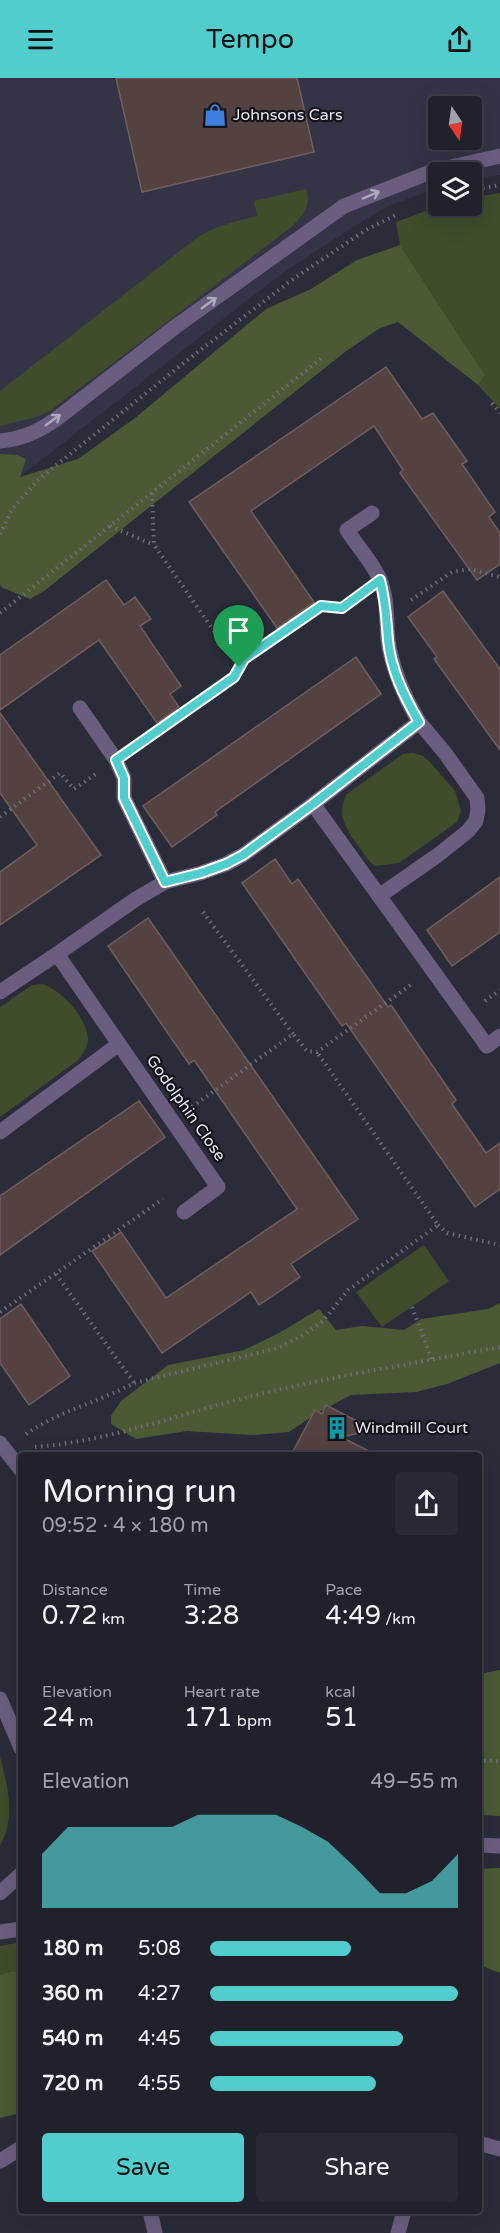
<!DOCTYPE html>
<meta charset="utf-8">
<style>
:root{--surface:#20212b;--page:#282933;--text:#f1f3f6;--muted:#a2a3a9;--line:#3d3e47;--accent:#52cdcd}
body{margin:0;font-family:"Varela Round",sans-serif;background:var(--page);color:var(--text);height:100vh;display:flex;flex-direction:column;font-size:22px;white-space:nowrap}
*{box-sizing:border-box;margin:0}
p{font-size:20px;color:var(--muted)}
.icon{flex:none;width:33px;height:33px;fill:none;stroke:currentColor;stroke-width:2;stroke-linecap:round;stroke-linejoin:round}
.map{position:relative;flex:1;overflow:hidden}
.side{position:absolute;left:18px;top:1374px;width:464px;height:762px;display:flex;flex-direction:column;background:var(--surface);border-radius:6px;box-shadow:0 6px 24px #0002,0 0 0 2px var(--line)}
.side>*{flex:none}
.needle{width:39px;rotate:167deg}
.buttons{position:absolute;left:428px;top:18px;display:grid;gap:12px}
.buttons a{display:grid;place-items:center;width:54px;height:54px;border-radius:6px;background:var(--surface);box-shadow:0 6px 24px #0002,0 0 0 2px var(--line);font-size:30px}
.pin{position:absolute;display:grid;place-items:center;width:51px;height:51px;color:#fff;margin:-62px -26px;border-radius:50% 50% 50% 0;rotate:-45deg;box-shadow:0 0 6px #0007}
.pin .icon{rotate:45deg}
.round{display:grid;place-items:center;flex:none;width:63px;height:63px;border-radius:6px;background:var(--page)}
.headline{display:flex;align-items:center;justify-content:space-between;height:102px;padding:0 24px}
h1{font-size:33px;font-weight:600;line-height:45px}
.figures{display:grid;grid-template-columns:repeat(3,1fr);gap:9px;height:102px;padding:6px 24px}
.figures div{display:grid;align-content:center}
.figures b{font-size:26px;font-weight:600}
.figures small{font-size:16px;font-weight:400}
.figures p{font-size:16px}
.chart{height:168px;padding:12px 24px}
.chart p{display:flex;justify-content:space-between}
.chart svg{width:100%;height:108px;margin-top:6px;fill:var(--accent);opacity:.7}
.primary-button{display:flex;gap:12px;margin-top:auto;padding:12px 24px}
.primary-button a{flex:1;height:69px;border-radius:6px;background:var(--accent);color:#111;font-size:24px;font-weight:600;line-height:69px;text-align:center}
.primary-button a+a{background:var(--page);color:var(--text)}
ul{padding:0 24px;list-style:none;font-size:20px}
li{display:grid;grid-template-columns:96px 72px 1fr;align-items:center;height:45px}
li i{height:15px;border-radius:8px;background:var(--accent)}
header{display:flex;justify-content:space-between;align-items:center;height:78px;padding:0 24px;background:var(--accent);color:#111;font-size:27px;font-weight:600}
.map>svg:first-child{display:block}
.built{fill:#333547;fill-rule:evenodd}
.green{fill:#3f4d2b}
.forest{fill:#4b5a34}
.building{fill:#544241;stroke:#715e5d;stroke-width:1.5}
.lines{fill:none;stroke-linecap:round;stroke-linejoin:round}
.path{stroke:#6d6e7a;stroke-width:4;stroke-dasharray:1.5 4.5;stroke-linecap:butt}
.minor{stroke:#6b5d7f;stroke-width:15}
.oneway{stroke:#afa9be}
.route-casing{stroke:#fff;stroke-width:12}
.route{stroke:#52cdcd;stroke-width:8}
.labels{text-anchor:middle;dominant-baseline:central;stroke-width:4.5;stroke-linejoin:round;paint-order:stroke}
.poi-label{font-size:16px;fill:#e7e8f2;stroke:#14151b;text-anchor:start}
.street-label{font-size:16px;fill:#e7e8f2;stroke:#14151b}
</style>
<header><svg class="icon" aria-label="menu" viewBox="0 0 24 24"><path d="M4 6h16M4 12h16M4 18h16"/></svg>Tempo<svg class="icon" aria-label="share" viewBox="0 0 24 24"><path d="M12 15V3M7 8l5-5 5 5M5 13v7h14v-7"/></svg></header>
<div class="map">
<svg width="500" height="2155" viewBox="0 0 500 2155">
<rect width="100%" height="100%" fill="#2a2c39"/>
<path class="built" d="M 0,0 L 500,0 L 500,97 L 471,101 L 471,94 L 438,94 L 438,110 L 388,128 L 350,151 L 280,197 L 0,414 ZM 438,28 L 471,28 L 471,62 L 438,62 Z"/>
<g class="green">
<path d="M 306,111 C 313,127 301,140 290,150 L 50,333 L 36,339 L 0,348 L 0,313 L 194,162 C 213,148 234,144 257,138 L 254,123 Z"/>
<polygon points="500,115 500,331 478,307 485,297 400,167 396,144 439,128 471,128 471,120"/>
<path d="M 414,675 L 423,678 L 430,684 L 455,713 L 461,733 L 457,744 L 399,785 L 375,788 C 368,783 364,776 359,769 C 347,752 335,736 347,716 L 403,676 Z"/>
<path d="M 42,906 C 61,911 89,942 88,963 C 87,971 82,977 77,983 L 0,1039 L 0,929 L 32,907 Z"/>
<polygon points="424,1167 449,1203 382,1249 356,1214"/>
<path d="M 0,1679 C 8,1710 16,1739 0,1768 Z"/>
<polygon points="21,1864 21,1895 13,1893 0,1897 0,1868"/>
</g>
<g class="forest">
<polygon points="400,167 485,297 478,307 398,244 380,250 345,274 44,513 30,521 3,510 0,507 0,376 17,377 26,381 20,399 78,381 135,340 266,231 311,211 357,182"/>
<polygon points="500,1225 500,1285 447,1306 416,1314 351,1317 317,1335 289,1354 253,1357 187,1353 136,1361 111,1346 111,1338 121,1323 168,1287 244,1272 279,1255 319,1231 336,1252 362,1248 404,1252 421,1241 488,1231"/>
<polygon points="500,1592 500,1738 479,1737 479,1596"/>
<polygon points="500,1790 500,1895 479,1887 478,1791"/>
<polygon points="13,1893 21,1895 21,2035 0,2040 0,1897"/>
</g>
<g class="building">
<polygon points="116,0 297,0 314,74 142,114"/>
<polygon points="386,289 422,341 433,335 467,383 462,386 495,434 489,439 500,455 500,486 477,502 400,395 403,392 374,348 251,433 314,524 277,550 189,424"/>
<polygon points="106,502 124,527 135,519 151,541 140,548 181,608 170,616 179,629 157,645 99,562 0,632 0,577"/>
<polygon points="443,513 500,591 500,672 434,581 437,579 408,539"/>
<polygon points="356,579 381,616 215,734 217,737 172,769 143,728"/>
<polygon points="0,635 101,777 0,847 0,794 37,767 0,715"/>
<polygon points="275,781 292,806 298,801 388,929 391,927 456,1022 452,1026 486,1075 500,1065 500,1111 475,1129 346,945 342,948 242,805"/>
<polygon points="500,799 500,854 452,888 427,852"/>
<polygon points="148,840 358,1141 291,1186 300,1199 283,1211 259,1227 251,1214 162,1275 92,1173 121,1154 166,1220 297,1131 194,982 189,986 108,868"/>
<polygon points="139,1023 165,1059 0,1177 0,1118"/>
<polygon points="21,1226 70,1298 29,1327 0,1285 0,1241"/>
<polygon points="326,1327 374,1352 341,1359 377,1377 291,1377 315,1332 322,1336"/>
</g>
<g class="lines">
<g class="path">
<polyline points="483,110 500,107"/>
<polyline points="492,325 500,335"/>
<polyline points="152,415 154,467 239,589"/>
<polyline points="110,448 154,467"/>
<polyline points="0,456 12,431 39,401 181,287 293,201 366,152 396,137"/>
<polyline points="411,522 452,494 470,491 500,499"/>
<polyline points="0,535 322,280"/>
<polyline points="136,668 234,599 244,581 321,528 342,530 360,517"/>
<polyline points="0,739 60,695 74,711 96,696"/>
<polyline points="203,834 293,956"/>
<polyline points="485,923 500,912"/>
<polyline points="192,1029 293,956 307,973 317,974 412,906"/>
<polyline points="438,1147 447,1155 500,1167"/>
<polyline points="56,1196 134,1305"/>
<polyline points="412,1229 432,1282"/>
<polyline points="0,1234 163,1121"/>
<path d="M 26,1356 C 59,1333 99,1324 134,1305 L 278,1270 L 305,1256 L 323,1243 L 348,1212 L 438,1147 L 317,974"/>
<path d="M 35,1369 C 109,1363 173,1338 244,1320 C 328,1299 415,1285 500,1269"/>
<polyline points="478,1683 500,1683"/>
</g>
<g class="minor">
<path d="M 0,363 C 22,361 37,354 55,342 L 175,249 L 344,128 L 433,93 L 500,78"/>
<polyline points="80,630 116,682 124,700 124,720 165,804"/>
<polyline points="313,726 487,968 500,958"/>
<polyline points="379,818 438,777 468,753 476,743 478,732 477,720 445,675 419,644"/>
<path d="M 57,876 L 136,821 L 165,804 L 201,795 L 226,786 L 243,777 L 313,726 L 419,644 C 404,618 392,592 388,562 C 386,542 388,521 380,502 C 373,485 357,468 347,452 L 372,435"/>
<polyline points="0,914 57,876 119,966"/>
<polyline points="0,1054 119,966 218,1109 184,1134"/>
<polyline points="0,1365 21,1392"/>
<polyline points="0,1621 21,1670"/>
<polyline points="478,1767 500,1768"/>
<polyline points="0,1815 21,1796"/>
<polyline points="0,1854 21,1851"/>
<polyline points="478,2065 500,2071"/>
<polyline points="0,2083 21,2070"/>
<polyline points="150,2133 155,2155"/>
<polyline points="398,2155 404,2133"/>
</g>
</g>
<defs><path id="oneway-shaft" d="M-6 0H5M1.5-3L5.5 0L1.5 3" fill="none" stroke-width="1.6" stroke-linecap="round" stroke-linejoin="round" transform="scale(1.5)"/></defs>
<g class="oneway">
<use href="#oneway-shaft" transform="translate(371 117) rotate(-23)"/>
<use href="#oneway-shaft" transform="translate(209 225) rotate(-36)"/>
<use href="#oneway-shaft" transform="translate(53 342) rotate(-36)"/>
</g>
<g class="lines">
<g class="route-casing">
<path id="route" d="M 380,502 C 386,524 386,539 388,562 C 391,592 404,618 419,644 L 313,726 L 243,777 L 226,786 L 201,795 L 165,804 L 124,720 L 124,700 L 116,682 L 234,599 L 244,581 L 321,528 L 342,530 Z"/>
</g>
<use href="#route" class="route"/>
</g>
<defs>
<g id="shop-bare" transform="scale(1.8)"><path d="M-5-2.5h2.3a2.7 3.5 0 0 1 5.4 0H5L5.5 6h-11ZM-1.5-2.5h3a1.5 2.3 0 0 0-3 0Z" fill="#3f7fe0" stroke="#14151b" stroke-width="2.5" paint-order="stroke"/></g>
<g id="building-bare" transform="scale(1.8)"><path d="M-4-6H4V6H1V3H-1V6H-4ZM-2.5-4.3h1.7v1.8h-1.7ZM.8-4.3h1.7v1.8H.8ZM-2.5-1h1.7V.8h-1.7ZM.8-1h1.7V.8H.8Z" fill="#0f9aa8" stroke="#14151b" stroke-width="2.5" paint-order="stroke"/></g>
</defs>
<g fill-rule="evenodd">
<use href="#shop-bare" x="215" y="37"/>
<use href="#building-bare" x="337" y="1350"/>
</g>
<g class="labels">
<g class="poi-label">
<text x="233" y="37">Johnsons Cars</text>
<text x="355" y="1350">Windmill Court</text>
</g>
<g class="street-label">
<text transform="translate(186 1030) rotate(55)">Godolphin Close</text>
</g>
</g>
</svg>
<div class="buttons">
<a><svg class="needle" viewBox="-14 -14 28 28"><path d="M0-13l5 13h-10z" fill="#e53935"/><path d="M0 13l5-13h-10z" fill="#a2a3a9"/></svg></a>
<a><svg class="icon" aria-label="layers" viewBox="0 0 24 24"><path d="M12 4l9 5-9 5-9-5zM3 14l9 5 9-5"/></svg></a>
</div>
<div class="pin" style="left:239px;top:589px;background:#1e9e55"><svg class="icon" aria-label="arrive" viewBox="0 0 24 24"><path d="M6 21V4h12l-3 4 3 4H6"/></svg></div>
<section class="side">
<div class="headline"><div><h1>Morning run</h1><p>09:52 · 4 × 180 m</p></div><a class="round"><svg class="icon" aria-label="share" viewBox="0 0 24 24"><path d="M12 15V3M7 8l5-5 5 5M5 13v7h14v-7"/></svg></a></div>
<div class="figures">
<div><p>Distance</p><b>0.72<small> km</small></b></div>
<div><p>Time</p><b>3:28</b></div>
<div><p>Pace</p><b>4:49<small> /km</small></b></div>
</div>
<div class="figures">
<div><p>Elevation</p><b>24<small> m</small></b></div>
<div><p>Heart rate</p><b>171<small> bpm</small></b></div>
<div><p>kcal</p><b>51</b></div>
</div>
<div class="chart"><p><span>Elevation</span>49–55 m</p>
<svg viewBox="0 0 160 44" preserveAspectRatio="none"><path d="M0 44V22L10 11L20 11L30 11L40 11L50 11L60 6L70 6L80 6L90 6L100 11L110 17L120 27L130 38L140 38L150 33L160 22V44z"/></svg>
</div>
<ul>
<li><b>180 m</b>5:08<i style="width:57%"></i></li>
<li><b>360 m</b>4:27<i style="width:100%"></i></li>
<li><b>540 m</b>4:45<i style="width:78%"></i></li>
<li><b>720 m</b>4:55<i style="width:67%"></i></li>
</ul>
<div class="primary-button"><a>Save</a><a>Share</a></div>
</section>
</div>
